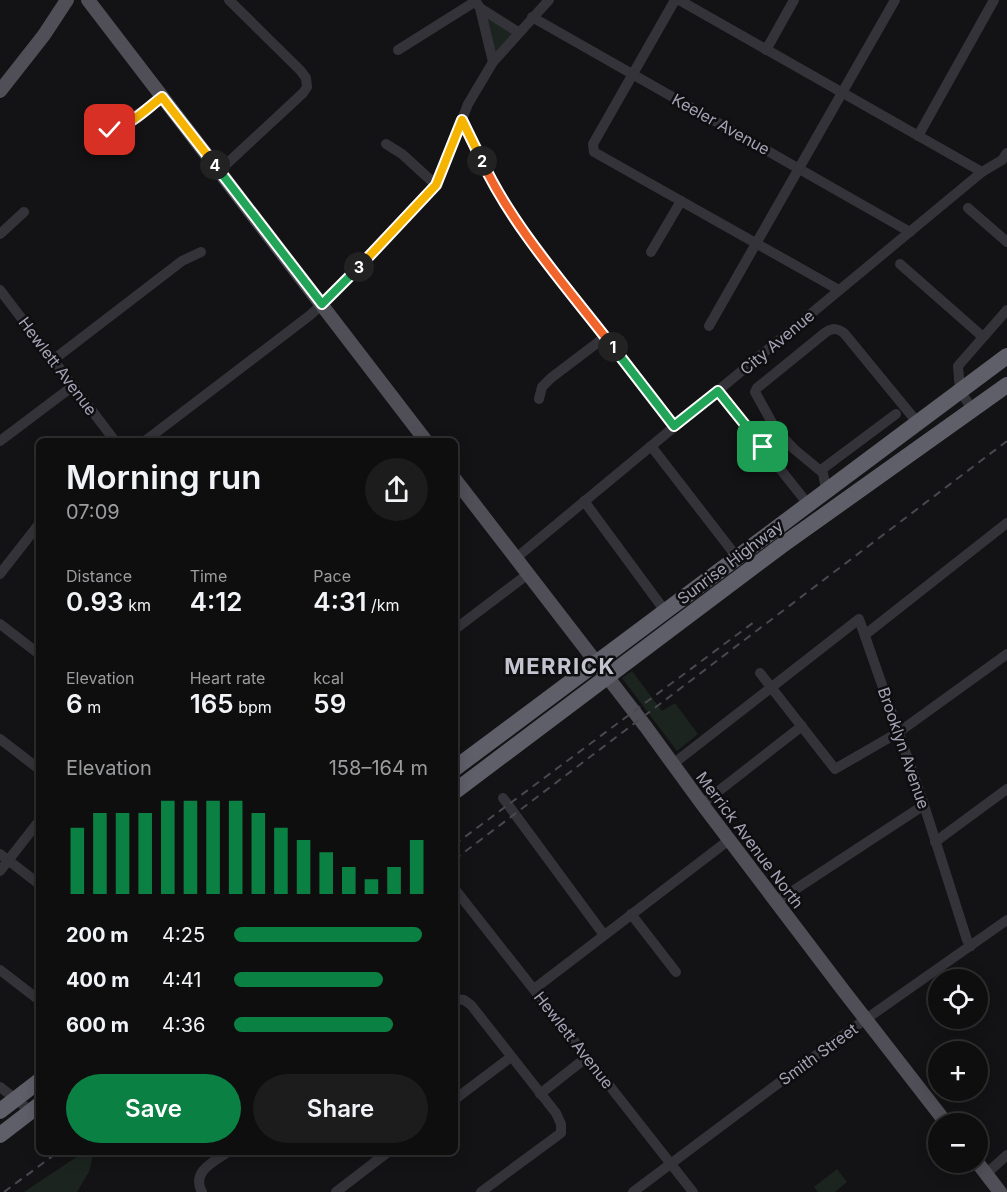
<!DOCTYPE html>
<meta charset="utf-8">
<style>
:root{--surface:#0e0e0f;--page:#1c1c1d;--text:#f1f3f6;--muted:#9b9c9e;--line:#2e2e2f;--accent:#0b8043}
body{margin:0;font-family:Inter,sans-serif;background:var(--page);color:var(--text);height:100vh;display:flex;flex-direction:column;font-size:22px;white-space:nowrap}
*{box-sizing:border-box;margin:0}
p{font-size:20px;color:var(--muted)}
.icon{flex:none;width:33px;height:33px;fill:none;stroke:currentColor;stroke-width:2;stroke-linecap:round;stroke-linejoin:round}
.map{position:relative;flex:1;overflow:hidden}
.sheet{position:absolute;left:36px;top:438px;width:422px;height:717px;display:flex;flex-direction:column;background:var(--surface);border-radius:9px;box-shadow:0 3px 15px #0003,0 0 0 2px var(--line)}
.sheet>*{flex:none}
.fabs{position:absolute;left:928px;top:969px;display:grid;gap:12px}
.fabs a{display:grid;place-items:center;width:60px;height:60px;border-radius:50%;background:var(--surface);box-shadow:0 3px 15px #0003,0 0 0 2px var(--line);font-size:30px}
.pin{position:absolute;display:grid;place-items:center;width:51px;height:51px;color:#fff;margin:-26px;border-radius:12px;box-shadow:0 3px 9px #0006}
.km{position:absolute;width:30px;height:30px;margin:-15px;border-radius:50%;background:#222;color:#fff;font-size:16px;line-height:30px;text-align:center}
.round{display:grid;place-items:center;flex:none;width:63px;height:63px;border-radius:32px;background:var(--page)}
.summary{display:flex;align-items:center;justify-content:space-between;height:102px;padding:0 30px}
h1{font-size:33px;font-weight:600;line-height:45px}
.stats{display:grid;grid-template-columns:repeat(3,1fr);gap:9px;height:102px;padding:6px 30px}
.stats div{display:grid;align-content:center}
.stats b{font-size:26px;font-weight:600}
.stats small{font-size:16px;font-weight:400}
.stats p{font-size:16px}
.chart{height:168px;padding:12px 30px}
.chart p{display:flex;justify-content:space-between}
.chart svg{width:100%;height:108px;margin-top:6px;stroke:var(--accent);stroke-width:6}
.action{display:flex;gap:12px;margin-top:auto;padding:12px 30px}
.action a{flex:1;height:69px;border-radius:36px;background:var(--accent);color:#fff;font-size:24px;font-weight:600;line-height:69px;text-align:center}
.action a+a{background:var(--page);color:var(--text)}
ul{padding:0 30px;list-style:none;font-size:20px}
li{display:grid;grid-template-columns:96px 72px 1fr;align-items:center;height:45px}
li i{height:15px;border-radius:8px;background:var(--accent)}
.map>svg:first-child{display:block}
.green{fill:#1c241f}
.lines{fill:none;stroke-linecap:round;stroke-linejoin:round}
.minor{stroke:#343339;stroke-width:10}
.major{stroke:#504f58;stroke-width:14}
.highway{stroke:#5f5f6a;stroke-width:16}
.rail{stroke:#484850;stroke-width:2;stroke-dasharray:8 6;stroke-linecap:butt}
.split-1-casing{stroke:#fff;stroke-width:12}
.split-2-casing{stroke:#fff;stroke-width:12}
.split-3-casing{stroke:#fff;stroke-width:12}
.split-4-casing{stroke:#fff;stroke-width:12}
.split-5-casing{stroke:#fff;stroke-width:12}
.split-1{stroke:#22a559;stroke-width:8}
.split-2{stroke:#f0652b;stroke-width:8}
.split-3{stroke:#f5b400;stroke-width:8}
.split-4{stroke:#22a559;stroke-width:8}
.split-5{stroke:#f5b400;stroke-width:8}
.labels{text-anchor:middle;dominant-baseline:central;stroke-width:5;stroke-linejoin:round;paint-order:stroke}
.street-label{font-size:16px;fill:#a3a3b5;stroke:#0e0d0f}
.district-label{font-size:22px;font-weight:bold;letter-spacing:1.5px;fill:#c4c4d1;stroke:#0e0d0f}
</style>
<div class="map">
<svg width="1007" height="1192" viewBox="0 0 1007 1192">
<rect width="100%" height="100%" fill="#131214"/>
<g class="green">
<polygon points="484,14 516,32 493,59"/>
<polygon points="632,671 662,711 675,703 698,734 677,751 622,678"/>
<polygon points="84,1152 94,1152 89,1172 77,1192 24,1192"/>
<polygon points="837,1169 847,1182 835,1192 818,1192 814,1187"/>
</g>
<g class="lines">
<g class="minor">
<polyline points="475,0 480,8 493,62"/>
<polyline points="675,0 593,144 594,152 839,290"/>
<polyline points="679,0 982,172"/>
<polyline points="480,8 518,32"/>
<polyline points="532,17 910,232"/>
<polyline points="398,50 476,1"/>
<polyline points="766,50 794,0"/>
<polyline points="462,120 498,193 529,238 674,426"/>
<polyline points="91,131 118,128 162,97"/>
<polyline points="918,136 994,0"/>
<polyline points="386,144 402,154 436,185"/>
<polyline points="219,171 303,93 307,87 306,78 300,70 229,0"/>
<polyline points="968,208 1007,242"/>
<polyline points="0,234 24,212"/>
<polyline points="651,252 681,201"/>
<polyline points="900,264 983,337"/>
<polyline points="0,290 115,441"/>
<polyline points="709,326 895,0"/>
<polyline points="53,360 182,261 201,252"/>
<polyline points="718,391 808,504"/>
<polyline points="539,399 542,387 551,378 605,337"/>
<polyline points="973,410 960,391 958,366 1007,310"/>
<polyline points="0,441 73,386"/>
<polyline points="145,441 309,316 335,293 436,185 468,104 493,62 549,0"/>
<polyline points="651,446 736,556"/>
<polyline points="821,470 896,414"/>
<path d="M 826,490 L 823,473 L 794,449 L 776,430 L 755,392 L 757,388 L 826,332 C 833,328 837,328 844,333 L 917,422"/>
<polyline points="584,501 665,611"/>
<polyline points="516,558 982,172 1002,160 1007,153"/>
<polyline points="0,574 39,524"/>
<polyline points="0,624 39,654"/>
<polyline points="454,630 528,574"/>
<polyline points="866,634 1007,523"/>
<polyline points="760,673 835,769 899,732 1007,654"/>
<polyline points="0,739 39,769"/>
<polyline points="673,764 859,619 924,805 967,940 971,946"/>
<polyline points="503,798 604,935"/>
<polyline points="702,804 802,726"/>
<polyline points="935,842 1007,789"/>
<polyline points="0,854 39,884"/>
<polyline points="0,871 39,821"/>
<polyline points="454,888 693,1192"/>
<polyline points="776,902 924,805"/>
<polyline points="631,914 676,972"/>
<polyline points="0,970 39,1000"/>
<polyline points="534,989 729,840"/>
<polyline points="454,999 464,1000 471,1005 556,1113 561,1124 561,1133 481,1192"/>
<polyline points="0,1087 31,1111"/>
<polyline points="540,1094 587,1057"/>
<polyline points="454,1100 511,1057"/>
<polyline points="986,1174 1007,1155"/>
<path d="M 202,1192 C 191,1172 213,1162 228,1152"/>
<polyline points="336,1192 388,1152"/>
<polyline points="633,1192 839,1038 1007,920"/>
</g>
<g class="major">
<polyline points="88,0 426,441"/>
<polyline points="0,91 44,35 67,0"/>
<polyline points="454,478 646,727 702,804 843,990 947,1124"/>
<polyline points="977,1162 1000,1192"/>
</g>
<g class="highway">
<polyline points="454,769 1007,356"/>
<polyline points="454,792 781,546 1007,385"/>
<polyline points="0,1111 39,1081"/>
<polyline points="0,1135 39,1105"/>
</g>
<g class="rail">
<polyline points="454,845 754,622"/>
<polyline points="454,860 1007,441"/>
<polyline points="4,1192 58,1152"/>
</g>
</g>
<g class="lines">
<g class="split-1-casing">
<polyline id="split-1" points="613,347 674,426 718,391 763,447"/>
</g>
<g class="split-2-casing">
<path id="split-2" d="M 482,161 C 511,225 570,291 613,347"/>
</g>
<g class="split-3-casing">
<polyline id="split-3" points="359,267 436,185 462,120 482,161"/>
</g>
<g class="split-4-casing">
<polyline id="split-4" points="215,165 322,304 359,267"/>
</g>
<g class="split-5-casing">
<path id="split-5" d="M 110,130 C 130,126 146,109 162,97 L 215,165"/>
</g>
<use href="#split-1" class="split-1"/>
<use href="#split-2" class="split-2"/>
<use href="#split-3" class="split-3"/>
<use href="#split-4" class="split-4"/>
<use href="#split-5" class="split-5"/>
</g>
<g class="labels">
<g class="street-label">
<text transform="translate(721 124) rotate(29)">Keeler Avenue</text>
<text transform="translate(777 342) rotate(-40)">City Avenue</text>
<text transform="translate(58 366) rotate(53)">Hewlett Avenue</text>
<text transform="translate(730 562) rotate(-37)">Sunrise Highway</text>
<text transform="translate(904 748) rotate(71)">Brooklyn Avenue</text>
<text transform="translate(750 840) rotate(53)">Merrick Avenue North</text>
<text transform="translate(574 1040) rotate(52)">Hewlett Avenue</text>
<text transform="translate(818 1054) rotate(-36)">Smith Street</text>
</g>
<g class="district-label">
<text x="560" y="666">MERRICK</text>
</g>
</g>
</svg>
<div class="fabs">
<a><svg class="icon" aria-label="locate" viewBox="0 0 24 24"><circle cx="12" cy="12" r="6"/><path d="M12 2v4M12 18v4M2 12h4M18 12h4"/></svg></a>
<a>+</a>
<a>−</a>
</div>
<div class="pin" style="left:763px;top:447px;background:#1e9e55"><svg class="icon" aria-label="arrive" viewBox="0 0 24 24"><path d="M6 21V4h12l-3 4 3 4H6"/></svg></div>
<div class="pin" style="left:110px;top:130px;background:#d93025"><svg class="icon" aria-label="check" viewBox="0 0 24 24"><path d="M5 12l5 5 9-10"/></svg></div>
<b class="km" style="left:613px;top:347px">1</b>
<b class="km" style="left:482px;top:161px">2</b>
<b class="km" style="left:359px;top:267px">3</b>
<b class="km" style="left:215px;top:165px">4</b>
<section class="sheet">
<div class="summary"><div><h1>Morning run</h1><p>07:09</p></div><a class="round"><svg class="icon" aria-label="share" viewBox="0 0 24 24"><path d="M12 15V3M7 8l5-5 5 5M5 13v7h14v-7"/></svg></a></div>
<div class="stats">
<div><p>Distance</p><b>0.93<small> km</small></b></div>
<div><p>Time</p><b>4:12</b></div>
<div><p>Pace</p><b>4:31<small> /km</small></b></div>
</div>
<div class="stats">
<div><p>Elevation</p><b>6<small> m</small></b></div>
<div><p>Heart rate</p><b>165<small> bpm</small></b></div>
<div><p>kcal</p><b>59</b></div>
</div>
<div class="chart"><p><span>Elevation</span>158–164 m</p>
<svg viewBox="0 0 160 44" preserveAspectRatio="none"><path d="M5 44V17M15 44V11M25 44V11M35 44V11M45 44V6M55 44V6M65 44V6M75 44V6M85 44V11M95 44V17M105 44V22M115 44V27M125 44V33M135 44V38M145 44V33M155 44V22"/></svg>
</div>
<ul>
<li><b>200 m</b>4:25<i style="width:97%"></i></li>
<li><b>400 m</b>4:41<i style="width:77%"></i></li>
<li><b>600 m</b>4:36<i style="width:82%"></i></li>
</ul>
<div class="action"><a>Save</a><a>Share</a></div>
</section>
</div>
